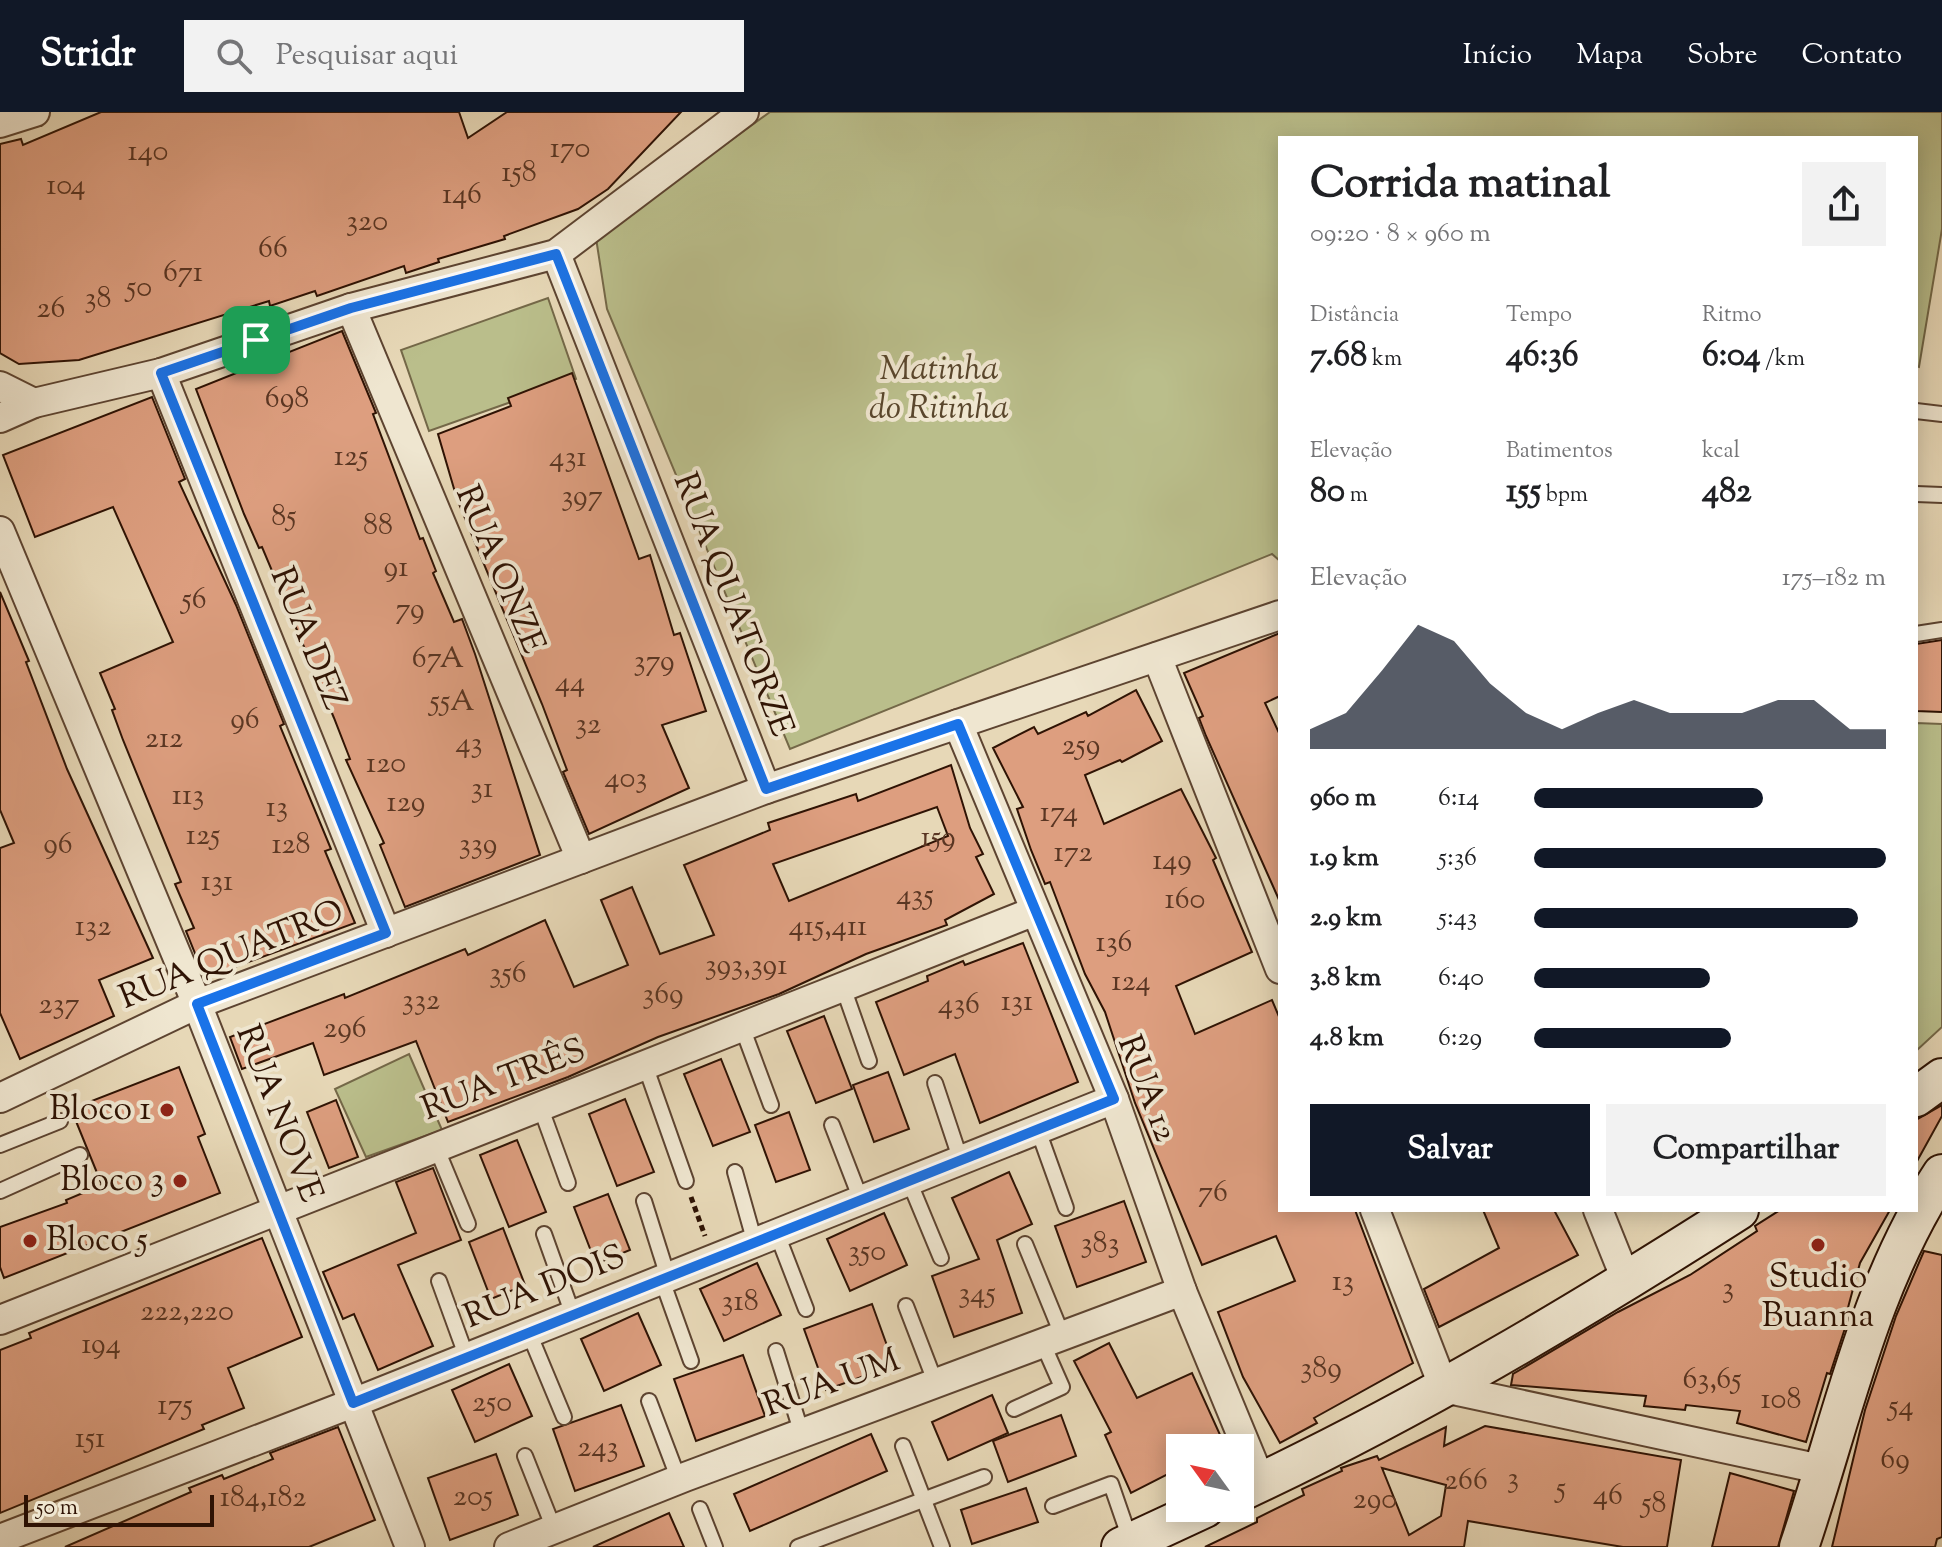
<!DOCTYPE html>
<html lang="pt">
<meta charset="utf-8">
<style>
:root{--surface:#fff;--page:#f2f2f2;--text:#202124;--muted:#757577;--accent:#111827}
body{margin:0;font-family:"Sorts Mill Goudy",serif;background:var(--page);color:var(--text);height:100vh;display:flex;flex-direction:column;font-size:30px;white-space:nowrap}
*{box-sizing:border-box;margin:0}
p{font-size:26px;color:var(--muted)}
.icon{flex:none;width:44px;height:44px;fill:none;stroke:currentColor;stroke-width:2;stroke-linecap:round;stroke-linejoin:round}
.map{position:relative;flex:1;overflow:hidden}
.panel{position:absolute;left:1278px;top:24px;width:640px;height:1076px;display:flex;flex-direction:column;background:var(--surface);border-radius:0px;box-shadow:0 4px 20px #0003}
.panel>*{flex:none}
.needle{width:52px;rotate:303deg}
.fabs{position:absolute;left:1166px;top:1322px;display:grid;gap:16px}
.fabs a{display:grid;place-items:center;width:88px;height:88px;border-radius:0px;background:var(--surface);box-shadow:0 4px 20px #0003;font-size:40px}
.scale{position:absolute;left:24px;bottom:20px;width:190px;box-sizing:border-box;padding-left:8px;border:4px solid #2f1304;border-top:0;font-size:22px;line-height:28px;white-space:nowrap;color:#2f1304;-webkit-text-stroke:6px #efe6d0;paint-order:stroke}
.pin{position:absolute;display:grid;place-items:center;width:68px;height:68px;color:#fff;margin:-34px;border-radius:16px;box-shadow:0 4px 12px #0006}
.round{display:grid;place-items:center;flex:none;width:84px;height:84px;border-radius:0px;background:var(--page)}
.headline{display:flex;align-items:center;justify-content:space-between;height:136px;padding:0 32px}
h1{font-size:44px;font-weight:700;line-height:60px}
.stats{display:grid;grid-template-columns:repeat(3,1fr);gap:12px;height:136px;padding:8px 32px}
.stats div{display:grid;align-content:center}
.stats b{font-size:34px;font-weight:700}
.stats small{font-size:22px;font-weight:400}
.stats p{font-size:22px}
.chart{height:224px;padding:16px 32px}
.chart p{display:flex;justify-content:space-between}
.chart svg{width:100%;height:144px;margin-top:8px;fill:var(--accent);opacity:.7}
.primary-button{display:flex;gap:16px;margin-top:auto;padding:16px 32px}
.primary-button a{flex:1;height:92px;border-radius:0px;background:var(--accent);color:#fff;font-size:32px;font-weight:700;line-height:92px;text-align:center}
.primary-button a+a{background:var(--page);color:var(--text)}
ul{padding:0 32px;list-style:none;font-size:26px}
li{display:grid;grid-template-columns:128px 96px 1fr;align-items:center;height:60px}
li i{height:20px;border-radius:10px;background:var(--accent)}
header{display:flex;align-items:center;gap:48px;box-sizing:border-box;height:112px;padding:0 40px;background:var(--accent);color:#fff}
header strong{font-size:38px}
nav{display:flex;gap:44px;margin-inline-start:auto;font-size:28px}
.search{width:560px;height:72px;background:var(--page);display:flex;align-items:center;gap:20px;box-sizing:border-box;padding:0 28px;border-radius:0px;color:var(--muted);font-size:30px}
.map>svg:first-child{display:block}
.green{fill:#babe8b;stroke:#746848;stroke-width:2}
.building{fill:#dd9e7f;stroke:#2f1304;stroke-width:2;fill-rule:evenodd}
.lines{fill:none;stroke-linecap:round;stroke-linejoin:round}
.lane-casing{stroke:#5d4431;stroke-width:18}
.street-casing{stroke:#5d4431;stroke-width:32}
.secondary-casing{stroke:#2f1304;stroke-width:42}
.path{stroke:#2f1304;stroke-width:5;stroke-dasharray:6 4;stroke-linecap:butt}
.lane{stroke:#efe6d0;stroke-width:14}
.street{stroke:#efe6d0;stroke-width:28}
.secondary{stroke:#efe6d0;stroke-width:38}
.route-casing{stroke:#fff;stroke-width:16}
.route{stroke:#1a73e8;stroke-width:10}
.poi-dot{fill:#8f2418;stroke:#efe6d0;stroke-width:3}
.labels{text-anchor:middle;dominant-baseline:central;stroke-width:8;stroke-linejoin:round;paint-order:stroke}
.number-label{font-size:30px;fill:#5a3623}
.park-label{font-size:34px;font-style:italic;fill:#59462c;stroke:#efe6d0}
.street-label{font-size:34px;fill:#2f1304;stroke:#efe6d0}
.poi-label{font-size:34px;fill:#2f1304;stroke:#efe6d0;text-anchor:end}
</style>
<header>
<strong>Stridr</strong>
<div class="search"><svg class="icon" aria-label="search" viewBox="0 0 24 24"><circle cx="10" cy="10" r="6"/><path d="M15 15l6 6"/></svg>Pesquisar aqui</div>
<nav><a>Início</a><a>Mapa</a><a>Sobre</a><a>Contato</a></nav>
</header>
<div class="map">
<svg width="1942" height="1435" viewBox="0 0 1942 1435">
<rect width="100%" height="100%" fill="#e7d8b7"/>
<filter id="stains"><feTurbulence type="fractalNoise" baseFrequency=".0025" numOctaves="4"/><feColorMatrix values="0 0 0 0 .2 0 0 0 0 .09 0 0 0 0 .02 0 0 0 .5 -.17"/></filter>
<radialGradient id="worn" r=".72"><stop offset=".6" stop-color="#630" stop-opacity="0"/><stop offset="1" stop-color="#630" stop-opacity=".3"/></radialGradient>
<g class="green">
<polygon points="770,0 1942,0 1942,117 1919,255 1916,254 1916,26 1280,26 1280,449 1272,442 790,637 607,197 596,126"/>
<polygon points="548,186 576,267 429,319 401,238"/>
<polygon points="1916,611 1942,612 1942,915 1916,939"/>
<polygon points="409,942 442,1018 366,1045 335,977"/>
</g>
<g class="building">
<polygon points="101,0 459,0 468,26 507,0 681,0 608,77 578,97 504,124 505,127 438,147 439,150 406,161 404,154 317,184 315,179 270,194 269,189 79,248 19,252 0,241 0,32 21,27 23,33"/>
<polygon points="342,219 376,301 373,302 420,427 423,426 436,459 433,461 454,510 462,507 475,542 540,743 405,795 380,733 384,731 346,648 350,647 334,606 262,435 259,436 244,402 196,277"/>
<polygon points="572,261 639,447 650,443 674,523 680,521 706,599 662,613 689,676 589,722 563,660 567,658 542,592 457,387 438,322 511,294 508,286"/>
<polygon points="152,285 185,367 179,370 236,493 284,612 280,614 331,737 325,739 355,811 205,866 186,819 194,816 175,772 181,770 123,628 112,598 115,597 100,561 173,530 113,395 35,425 3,343"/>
<polygon points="0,480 29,549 26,550 67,657 153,846 99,868 114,904 20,947 0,901 0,736 14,731 0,698"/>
<polygon points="1280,521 1280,584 1265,591 1280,623 1280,790 1206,624 1199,606 1203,604 1184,561"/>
<polygon points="1942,528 1942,600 1916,599 1916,532"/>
<polygon points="1136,578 1162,629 1122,650 1120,648 1085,663 1104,712 1181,677 1216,746 1213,748 1252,840 1176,874 1195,922 1272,888 1280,907 1280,1098 1355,1098 1413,1251 1314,1306 1317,1311 1280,1331 1243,1265 1218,1200 1295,1169 1276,1124 1202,1153 1135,991 1105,900 1085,862 1050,770 1045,772 1031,738 1017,697 1023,695 993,636 1034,615 1038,622 1086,600 1088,604"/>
<path d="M 951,653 L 970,716 L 983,742 L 976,745 L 994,782 L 945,808 L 947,813 L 866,842 L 779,882 L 658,925 L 568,965 L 448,1010 L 416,929 L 324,963 L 313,931 L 242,957 L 230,925 L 344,882 L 345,886 L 465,837 L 468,843 L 545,808 L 574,875 L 628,853 L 601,788 L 632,775 L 660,842 L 714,823 L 684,753 L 770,718 L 768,711 L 856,682 L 858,689 ZM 937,695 L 948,724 L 789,789 L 773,752 Z"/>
<polygon points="1023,831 1078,970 980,1011 955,942 904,963 876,890 928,869 927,864 963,849 965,853"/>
<polygon points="824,904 852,977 816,991 787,919"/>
<polygon points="721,947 750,1020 713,1034 684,962"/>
<polygon points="179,955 205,1022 198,1025 220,1081 4,1166 0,1155 0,1115 67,1091 66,1088 102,1073 71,997"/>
<polygon points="888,960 909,1017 874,1030 853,973"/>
<polygon points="625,987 654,1060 617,1074 589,1002"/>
<polygon points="336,988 358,1045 329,1056 307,1000"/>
<polygon points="1942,993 1942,1004 1916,1051 1916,1008"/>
<polygon points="789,1000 810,1058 776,1070 755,1013"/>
<polygon points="517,1028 546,1100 509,1115 480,1043"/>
<polygon points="433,1056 461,1128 398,1153 433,1234 378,1258 354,1202 343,1207 323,1160 416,1121 396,1070"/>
<polygon points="1009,1060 1032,1112 997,1128 1022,1201 954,1225 932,1164 979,1147 952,1086"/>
<polygon points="608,1082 630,1138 596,1152 574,1095"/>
<polygon points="1124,1089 1146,1150 1077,1175 1055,1114"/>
<polygon points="1483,1098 1554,1098 1578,1143 1439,1215 1424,1177 1499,1136"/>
<polygon points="1780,1098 1890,1098 1860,1151 1846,1203 1849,1204 1830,1262 1827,1261 1806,1330 1737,1311 1740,1299 1686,1293 1685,1298 1644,1294 1646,1284 1511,1273 1513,1262 1618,1200 1690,1163 1757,1119 1755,1114"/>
<polygon points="884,1101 907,1153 850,1179 827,1127"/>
<polygon points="503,1116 525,1173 491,1187 469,1130"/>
<polygon points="262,1126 302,1225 228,1256 244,1296 202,1313 204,1317 0,1401 0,1238 31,1226 29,1221 68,1205"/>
<polygon points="1924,1139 1942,1143 1942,1425 1937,1427 1935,1435 1832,1435 1865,1298 1896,1204"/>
<polygon points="757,1151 781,1203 724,1229 700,1177"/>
<polygon points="872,1192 894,1253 826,1278 804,1217"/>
<polygon points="638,1201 661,1253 604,1279 581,1227"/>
<polygon points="1109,1231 1137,1286 1192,1261 1226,1336 1180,1336 1180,1356 1131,1381 1105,1323 1111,1320 1074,1249"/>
<polygon points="743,1243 765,1304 696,1329 674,1267"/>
<polygon points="509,1252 532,1304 475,1330 452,1278"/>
<polygon points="992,1283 1008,1321 948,1348 932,1310"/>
<polygon points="621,1293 644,1354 575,1379 553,1317"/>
<polygon points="1061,1303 1076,1344 1008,1370 993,1329"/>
<path d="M 1485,1314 L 1681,1348 L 1667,1435 L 1623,1435 L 1468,1409 L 1464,1435 L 1205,1435 L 1257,1410 L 1257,1406 L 1304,1383 L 1302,1377 L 1342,1359 L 1341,1356 L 1377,1344 L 1379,1348 L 1446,1315 L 1444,1334 ZM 1382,1356 L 1446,1373 L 1441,1404 L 1409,1423 Z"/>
<polygon points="338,1315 375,1408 309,1435 65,1435 191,1380 189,1376 222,1363 224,1367 273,1347 270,1341"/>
<polygon points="871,1322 887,1359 750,1419 734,1382"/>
<polygon points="496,1342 518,1403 450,1428 428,1366"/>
<polygon points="1730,1361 1794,1379 1778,1435 1712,1435"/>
<polygon points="1026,1376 1038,1410 972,1432 961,1398"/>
<polygon points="669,1401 684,1435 593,1435"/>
</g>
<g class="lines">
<g class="lane-casing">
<g id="lane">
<polyline points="1916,299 1942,302"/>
<polyline points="1916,382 1942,383"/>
<polyline points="1916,522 1942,518"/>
<polyline points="843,875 869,949"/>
<polyline points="742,915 771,993"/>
<polyline points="645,953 686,1069"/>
<polyline points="935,971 961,1049"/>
<polyline points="540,994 568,1071"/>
<polyline points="832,1013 861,1088"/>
<polyline points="1038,1018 1066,1096"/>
<polyline points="0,1033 60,1009"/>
<polyline points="436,1035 468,1112"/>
<polyline points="735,1060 755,1131"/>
<polyline points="909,1069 941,1146"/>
<polyline points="0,1079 80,1043"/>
<polyline points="644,1089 668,1165"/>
<polyline points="544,1122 573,1203"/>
<polyline points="777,1122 806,1197"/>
<polyline points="1025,1132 1063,1225"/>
<polyline points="662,1168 691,1249"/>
<polyline points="439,1169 467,1246"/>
<polyline points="906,1194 936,1272"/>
<polyline points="529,1221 564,1305"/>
<polyline points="776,1239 802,1322"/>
<polyline points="649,1289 679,1368"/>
<polyline points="1014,1297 1062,1275 1043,1232"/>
<polyline points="903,1334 942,1435"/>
<polyline points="525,1344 554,1417"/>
<polyline points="1053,1394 1111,1372 1131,1430"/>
<polyline points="700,1397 715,1435"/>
<polyline points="798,1435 984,1365"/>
</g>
</g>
<g class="street-casing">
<g id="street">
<polyline points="0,11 35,0"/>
<polyline points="556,142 766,677"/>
<polyline points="351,196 581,747"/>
<polyline points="161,261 386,821"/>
<polyline points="0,274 34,291"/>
<polyline points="0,306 34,291 161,261 351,196 556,142 744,0"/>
<polyline points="0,419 197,892 410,1435"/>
<polyline points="1157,545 1280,857"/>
<polyline points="958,612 1114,987 1182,1179 1261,1370"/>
<polyline points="0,986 197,892 766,677 1280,503"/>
<polyline points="1375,1098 1444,1276 1825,1358"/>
<polyline points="1598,1098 1627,1170"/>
<polyline points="0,1208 1035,799"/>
<polyline points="0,1427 353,1291 1114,987"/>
<polyline points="509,1435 685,1365 1182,1179"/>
</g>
</g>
<g class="secondary-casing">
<g id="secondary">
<polyline points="1916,985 1942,966"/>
<path d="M 1240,1380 C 1413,1299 1578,1201 1739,1098"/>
<polyline points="1121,1435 1205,1396"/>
<path d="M 1799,1435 C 1842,1309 1868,1174 1942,1062"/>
</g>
</g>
<polyline class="path" points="691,1085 705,1124"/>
<use href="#lane" class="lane"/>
<use href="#street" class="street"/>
<use href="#secondary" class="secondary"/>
</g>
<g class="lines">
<g class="route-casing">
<polygon id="route" points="556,142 766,677 958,612 1114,987 353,1291 197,892 386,821 161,261 351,196"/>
</g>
<use href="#route" class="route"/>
</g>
<g class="poi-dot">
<circle cx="167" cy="998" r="8"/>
<circle cx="180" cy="1069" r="8"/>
<circle cx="30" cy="1129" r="8"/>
<circle cx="1818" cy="1133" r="8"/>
</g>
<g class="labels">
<g class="number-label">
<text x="570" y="37">170</text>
<text x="148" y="40">140</text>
<text x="519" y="61">158</text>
<text x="66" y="74">104</text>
<text x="462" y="83">146</text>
<text x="367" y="110">320</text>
<text x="273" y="137">66</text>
<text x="183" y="161">671</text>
<text x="139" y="176">50</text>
<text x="98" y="187">38</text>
<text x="51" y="197">26</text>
<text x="287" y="287">698</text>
<text x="351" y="345">125</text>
<text x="568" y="346">431</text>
<text x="582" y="385">397</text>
<text x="284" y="405">85</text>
<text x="378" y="414">88</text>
<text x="396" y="456">91</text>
<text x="194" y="488">56</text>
<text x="410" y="498">79</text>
<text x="438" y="547">67A</text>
<text x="654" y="550">379</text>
<text x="570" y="571">44</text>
<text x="452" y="590">55A</text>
<text x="245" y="608">96</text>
<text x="588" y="613">32</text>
<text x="164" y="627">212</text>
<text x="469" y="632">43</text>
<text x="1081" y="634">259</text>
<text x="386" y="652">120</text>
<text x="626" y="667">403</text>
<text x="482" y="677">31</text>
<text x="188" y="684">113</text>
<text x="406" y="691">129</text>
<text x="277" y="696">13</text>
<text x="1059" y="701">174</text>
<text x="203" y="724">125</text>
<text x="938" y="726">159</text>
<text x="58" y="733">96</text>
<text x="291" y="733">128</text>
<text x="478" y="733">339</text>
<text x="1073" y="741">172</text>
<text x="1172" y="749">149</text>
<text x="217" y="770">131</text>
<text x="915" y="784">435</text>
<text x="1185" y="788">160</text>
<text x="93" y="815">132</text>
<text x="828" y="815">415,411</text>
<text x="1114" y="831">136</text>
<text x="746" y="854">393,391</text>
<text x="508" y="862">356</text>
<text x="1131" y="870">124</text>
<text x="663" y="883">369</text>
<text x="421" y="889">332</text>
<text x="1017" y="890">131</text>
<text x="59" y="893">237</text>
<text x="959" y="893">436</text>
<text x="345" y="917">296</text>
<text x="1213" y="1081">76</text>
<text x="1100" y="1132">383</text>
<text x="867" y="1140">350</text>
<text x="1343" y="1170">13</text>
<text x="1728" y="1177">3</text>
<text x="977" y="1182">345</text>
<text x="740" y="1190">318</text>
<text x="187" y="1200">222,220</text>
<text x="101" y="1233">194</text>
<text x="1321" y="1257">389</text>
<text x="1712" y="1268">63,65</text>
<text x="1781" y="1288">108</text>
<text x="492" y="1291">250</text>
<text x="175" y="1294">175</text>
<text x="1901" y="1295">54</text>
<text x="90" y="1327">151</text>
<text x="598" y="1336">243</text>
<text x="1895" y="1348">69</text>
<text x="1513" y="1367">3</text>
<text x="1466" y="1369">266</text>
<text x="1561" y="1377">5</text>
<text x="1608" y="1384">46</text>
<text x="473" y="1385">205</text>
<text x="263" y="1386">184,182</text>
<text x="1375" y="1388">290</text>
<text x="1654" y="1392">58</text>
</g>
<g class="park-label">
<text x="939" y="258">Matinha<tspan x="939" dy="39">do Ritinha</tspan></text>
</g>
<g class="street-label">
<text transform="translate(499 458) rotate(67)">RUA ONZE</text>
<text transform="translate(732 493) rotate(69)">RUA QUATORZE</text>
<text transform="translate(307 527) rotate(68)">RUA DEZ</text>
<text transform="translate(232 844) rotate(-22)">RUA QUATRO</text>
<text transform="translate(504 969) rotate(-21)">RUA TRÊS</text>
<text transform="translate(1146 977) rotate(69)">RUA 12</text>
<text transform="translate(278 1002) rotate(69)">RUA NOVE</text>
<text transform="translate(545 1176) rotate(-22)">RUA DOIS</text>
<text transform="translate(832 1272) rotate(-20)">RUA UM</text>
</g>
<g class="poi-label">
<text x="151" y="998">Bloco 1</text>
<text x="164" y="1069">Bloco 3</text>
<text x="46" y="1129" text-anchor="start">Bloco 5</text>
<text x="1818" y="1166" text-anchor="middle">Studio<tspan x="1818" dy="39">Buanna</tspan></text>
</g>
</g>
<rect width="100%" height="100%" filter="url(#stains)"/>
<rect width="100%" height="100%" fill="url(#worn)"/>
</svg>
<div class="fabs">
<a><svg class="needle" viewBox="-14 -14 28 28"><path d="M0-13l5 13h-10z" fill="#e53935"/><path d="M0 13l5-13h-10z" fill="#757577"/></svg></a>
</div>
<div class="scale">50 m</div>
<div class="pin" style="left:256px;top:228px;background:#1e9e55"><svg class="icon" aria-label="arrive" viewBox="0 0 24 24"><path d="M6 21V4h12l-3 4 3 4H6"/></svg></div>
<section class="panel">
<div class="headline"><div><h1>Corrida matinal</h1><p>09:20 · 8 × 960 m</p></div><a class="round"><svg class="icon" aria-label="share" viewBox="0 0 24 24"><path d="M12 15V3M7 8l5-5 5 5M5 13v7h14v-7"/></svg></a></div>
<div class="stats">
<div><p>Distância</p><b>7.68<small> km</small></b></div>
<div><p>Tempo</p><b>46:36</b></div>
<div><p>Ritmo</p><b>6:04<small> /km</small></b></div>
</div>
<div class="stats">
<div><p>Elevação</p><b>80<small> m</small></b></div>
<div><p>Batimentos</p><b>155<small> bpm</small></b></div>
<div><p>kcal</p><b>482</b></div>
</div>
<div class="chart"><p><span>Elevação</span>175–182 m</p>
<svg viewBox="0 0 160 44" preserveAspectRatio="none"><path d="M0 44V38L10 33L20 20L30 6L40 11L50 24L60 33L70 38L80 33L90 29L100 33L110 33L120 33L130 29L140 29L150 38L160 38V44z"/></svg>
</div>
<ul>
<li><b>960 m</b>6:14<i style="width:65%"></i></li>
<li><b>1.9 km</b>5:36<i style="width:100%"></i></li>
<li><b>2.9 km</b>5:43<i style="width:92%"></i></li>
<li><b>3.8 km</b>6:40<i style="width:50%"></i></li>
<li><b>4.8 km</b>6:29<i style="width:56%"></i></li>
</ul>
<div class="primary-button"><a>Salvar</a><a>Compartilhar</a></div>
</section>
</div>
